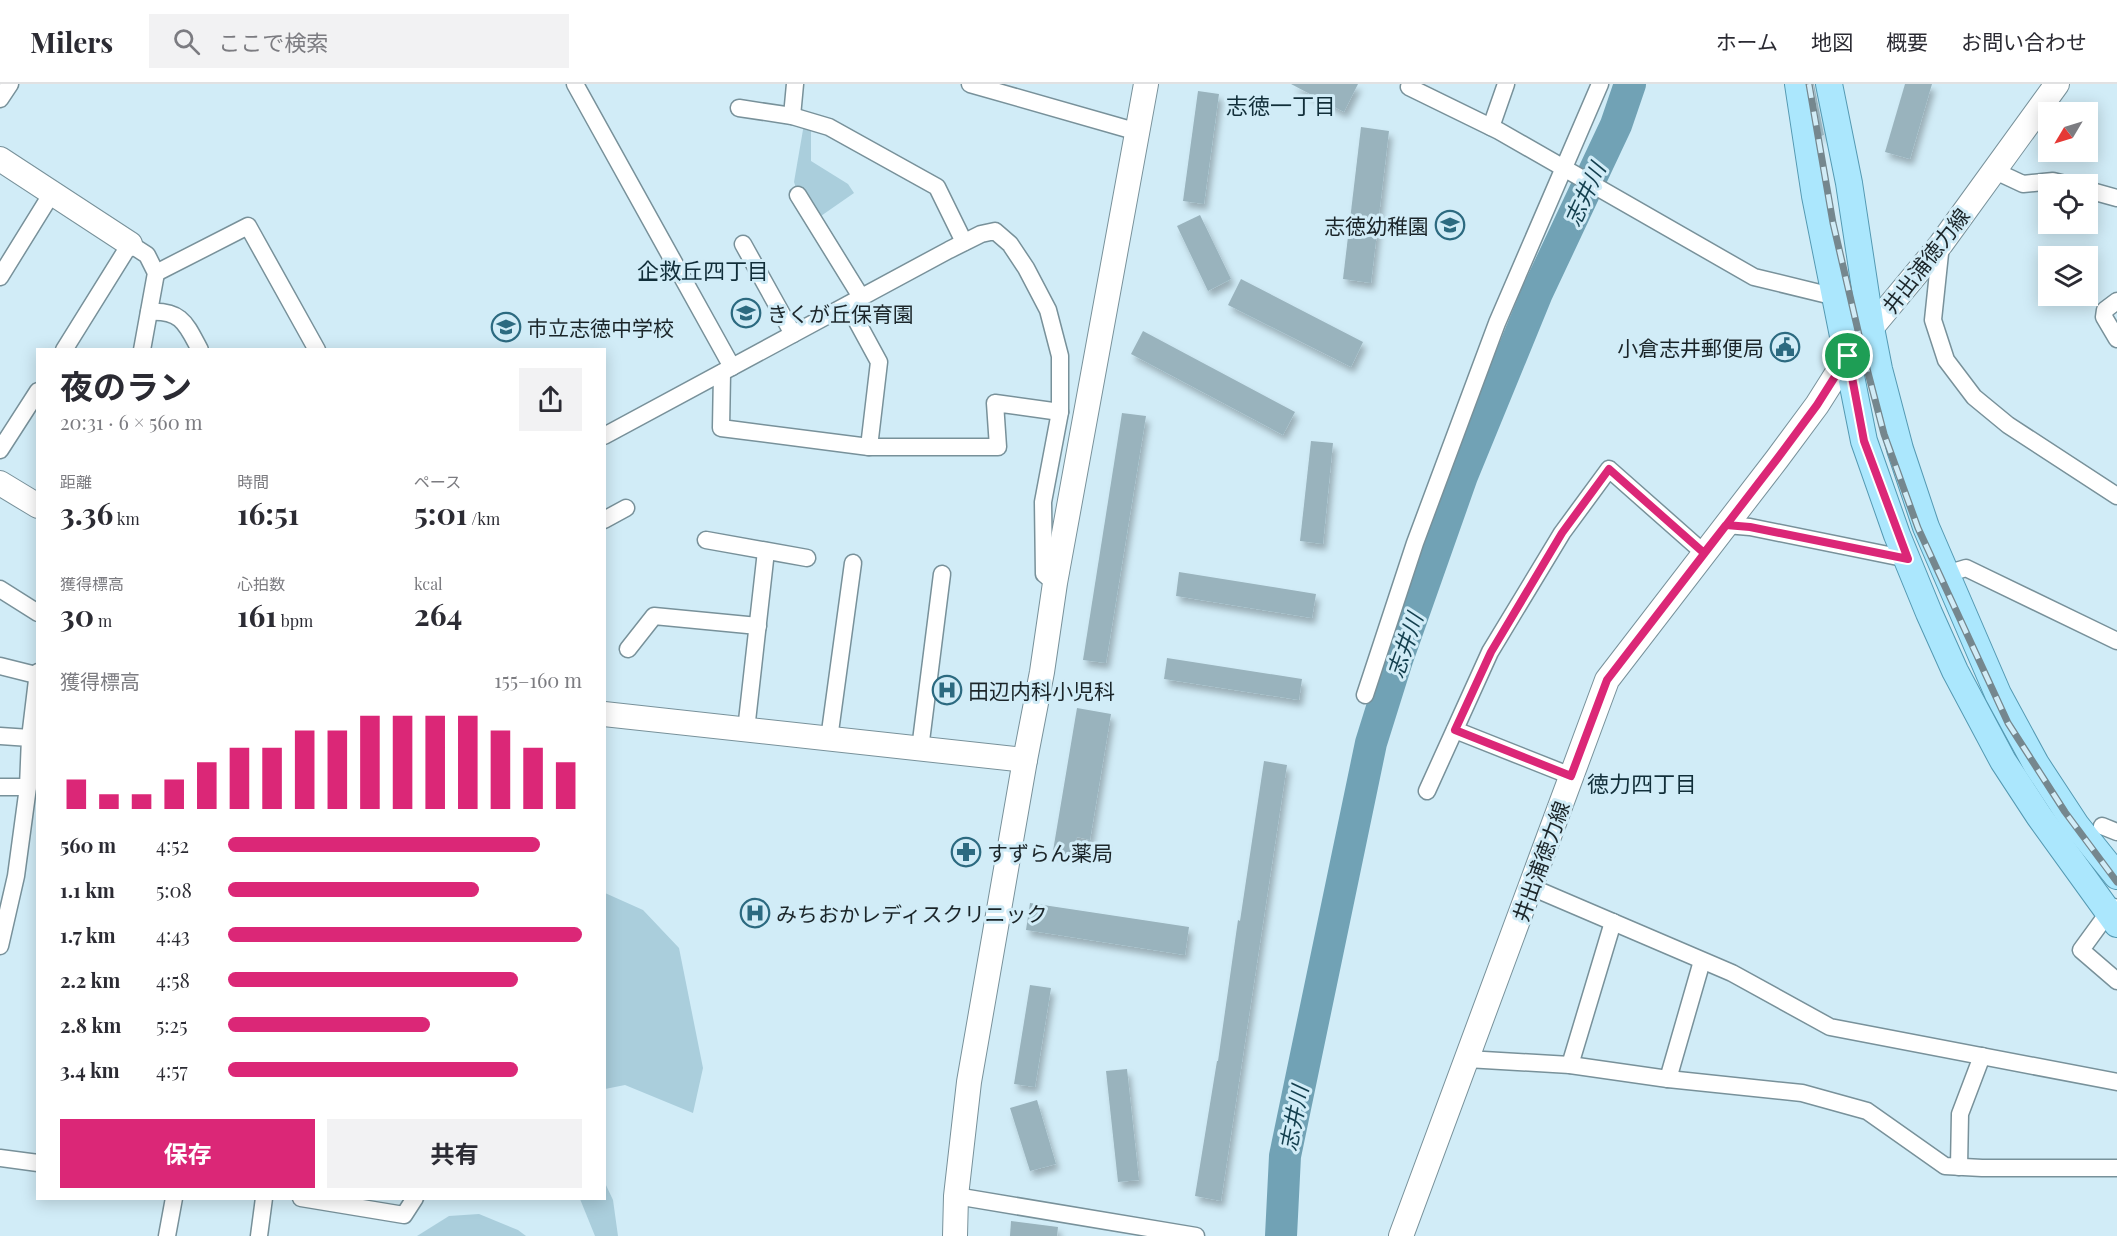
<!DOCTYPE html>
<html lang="ja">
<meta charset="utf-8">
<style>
:root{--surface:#fff;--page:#f2f2f3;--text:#2b2b33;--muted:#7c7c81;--line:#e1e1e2;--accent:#db2777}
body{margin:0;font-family:"Playfair Display","Noto Sans JP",serif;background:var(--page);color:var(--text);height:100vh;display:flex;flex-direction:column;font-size:22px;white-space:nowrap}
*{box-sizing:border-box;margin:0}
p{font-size:20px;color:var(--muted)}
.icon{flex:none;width:33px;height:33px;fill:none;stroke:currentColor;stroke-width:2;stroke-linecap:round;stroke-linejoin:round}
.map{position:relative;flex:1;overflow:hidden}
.side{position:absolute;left:36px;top:264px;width:570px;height:852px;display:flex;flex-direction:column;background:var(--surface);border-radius:0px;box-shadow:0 3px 15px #0003}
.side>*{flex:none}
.needle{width:39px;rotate:232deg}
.fabs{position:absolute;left:2038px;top:18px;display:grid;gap:12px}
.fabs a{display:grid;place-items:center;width:60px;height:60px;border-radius:0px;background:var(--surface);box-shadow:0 3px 15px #0003;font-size:30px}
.pin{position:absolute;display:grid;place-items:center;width:51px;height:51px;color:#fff;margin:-26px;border:3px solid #fff;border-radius:50%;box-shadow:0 2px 6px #0007}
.round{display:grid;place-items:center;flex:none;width:63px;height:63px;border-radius:0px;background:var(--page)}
.overview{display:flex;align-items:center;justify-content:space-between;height:102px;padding:0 24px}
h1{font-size:33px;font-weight:700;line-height:45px}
.figures{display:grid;grid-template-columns:repeat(3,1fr);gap:9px;height:102px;padding:6px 24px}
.figures div{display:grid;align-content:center}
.figures b{font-size:30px;font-weight:700}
.figures small{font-size:16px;font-weight:400}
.figures p{font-size:16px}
.chart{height:168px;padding:12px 24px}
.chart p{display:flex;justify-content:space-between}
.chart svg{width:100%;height:108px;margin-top:6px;stroke:var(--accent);stroke-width:6}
.action{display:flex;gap:12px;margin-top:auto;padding:12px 24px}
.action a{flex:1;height:69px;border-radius:0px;background:var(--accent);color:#fff;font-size:24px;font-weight:700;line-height:69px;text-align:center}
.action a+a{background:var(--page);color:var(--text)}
ul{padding:0 24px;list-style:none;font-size:20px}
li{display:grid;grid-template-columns:96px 72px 1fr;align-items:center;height:45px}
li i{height:15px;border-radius:8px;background:var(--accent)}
header{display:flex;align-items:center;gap:36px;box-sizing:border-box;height:84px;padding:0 30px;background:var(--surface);border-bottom:2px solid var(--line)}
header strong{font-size:28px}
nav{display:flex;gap:33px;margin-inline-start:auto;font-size:21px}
.search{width:420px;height:54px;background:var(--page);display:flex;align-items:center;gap:15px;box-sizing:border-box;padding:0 21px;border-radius:0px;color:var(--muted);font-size:22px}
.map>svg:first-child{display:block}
.green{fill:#aacedc}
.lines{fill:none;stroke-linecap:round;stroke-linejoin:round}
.river{stroke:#71a2b5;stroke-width:32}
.building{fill:#99b3bd;filter:url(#shadow)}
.street-casing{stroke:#78919a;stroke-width:19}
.secondary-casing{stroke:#78919a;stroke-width:26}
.primary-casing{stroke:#5499b2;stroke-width:28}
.street{stroke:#fff;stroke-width:16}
.secondary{stroke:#fff;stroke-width:24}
.primary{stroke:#abe7fd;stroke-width:26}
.rail-casing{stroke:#75878e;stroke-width:7}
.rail{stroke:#d1ecf7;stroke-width:4.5;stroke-dasharray:14;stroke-linecap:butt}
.route-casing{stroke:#fff;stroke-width:12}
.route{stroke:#db2777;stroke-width:8}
.labels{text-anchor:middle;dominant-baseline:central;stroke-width:6;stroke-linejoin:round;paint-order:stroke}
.poi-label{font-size:21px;fill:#1b2529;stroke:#d1ecf7;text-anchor:start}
.street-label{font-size:21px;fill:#1b2529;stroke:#d1ecf7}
.neighbourhood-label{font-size:22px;fill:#112e39;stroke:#d1ecf7}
.water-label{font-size:22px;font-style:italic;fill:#133f4e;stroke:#d1ecf7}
</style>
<header>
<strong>Milers</strong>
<div class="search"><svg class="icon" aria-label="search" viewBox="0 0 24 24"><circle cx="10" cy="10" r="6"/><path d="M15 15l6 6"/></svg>ここで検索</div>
<nav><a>ホーム</a><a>地図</a><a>概要</a><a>お問い合わせ</a></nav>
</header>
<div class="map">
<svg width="2117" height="1152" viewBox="0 0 2117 1152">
<defs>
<filter id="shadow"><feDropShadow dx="3.5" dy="6" stdDeviation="3" flood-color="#0004"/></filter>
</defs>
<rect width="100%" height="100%" fill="#d1ecf7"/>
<g class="green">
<polygon points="804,40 811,41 811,77 848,100 854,109 818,134 796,104 794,98"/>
<polygon points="605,809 643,826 679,864 703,984 693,1029 625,1001 605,1005"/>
<polygon points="605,1099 613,1116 618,1152 595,1152 580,1115 604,1114"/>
<polygon points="479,1130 518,1146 526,1152 417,1152 449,1132"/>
</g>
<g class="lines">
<polyline class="river" points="1281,1152 1285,1072 1371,659 1397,576 1462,392 1537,209 1616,41 1630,0"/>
</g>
<g class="building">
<polygon points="1291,0 1358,0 1344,28"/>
<polygon points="1813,0 1814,0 1824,51 1821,52"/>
<polygon points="1905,0 1932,0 1910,75 1885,68"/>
<polygon points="1198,7 1219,10 1204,120 1183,117"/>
<polygon points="1361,43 1389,47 1371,199 1343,195"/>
<polygon points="1200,131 1231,195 1208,207 1177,142"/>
<polygon points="1241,195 1363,258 1351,283 1228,221"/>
<polygon points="1143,247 1295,328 1283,351 1131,270"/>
<polygon points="1122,329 1146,332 1106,579 1083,576"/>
<polygon points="1311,357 1333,359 1323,460 1300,457"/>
<polygon points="1179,488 1316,510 1312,534 1176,512"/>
<polygon points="1167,574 1302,595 1299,616 1164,595"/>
<polygon points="1077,624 1111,630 1090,756 1077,753 1074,770 1053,767"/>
<polygon points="1264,677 1287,681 1221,1117 1195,1112 1217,977 1218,977 1238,836 1240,837"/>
<polygon points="1030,819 1189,843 1185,871 1026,846"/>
<polygon points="1030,901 1051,904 1035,1003 1014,1000"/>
<polygon points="1127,985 1139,1096 1118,1098 1106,987"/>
<polygon points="1037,1016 1056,1080 1030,1087 1010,1024"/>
<polygon points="1011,1137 1058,1143 1057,1152 1010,1152"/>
</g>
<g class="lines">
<g class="street-casing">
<g id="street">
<polyline points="575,0 732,283"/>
<polyline points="970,0 1138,48"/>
<polyline points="1409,3 1499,47 1754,193 1836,213"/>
<polyline points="0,15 10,0"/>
<polyline points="739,24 792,32 829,43 937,103 964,158"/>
<polyline points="792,32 795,0"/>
<polyline points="1491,43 1506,0"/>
<polyline points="1993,86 2023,100 2053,97 2065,100"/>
<polyline points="2088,106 2117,114"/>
<polyline points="798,111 861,213"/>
<polyline points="743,160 793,250"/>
<polyline points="1941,160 1933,236 1946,276 1974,313 2008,341 2117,412"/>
<polyline points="156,189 248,142 317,266"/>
<polyline points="0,193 52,109"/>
<polyline points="2117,217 2105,226 2104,233 2117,255"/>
<path d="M 149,228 C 182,226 186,240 200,266"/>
<polyline points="64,266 130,160 147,171 156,189 142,266"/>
<polyline points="722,289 721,344 869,363 879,278 848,221"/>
<polyline points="604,352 949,166 981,150 995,147 1010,160 1026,184 1048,226 1060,272 1060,328 1043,418 1044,490 1055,499"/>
<polyline points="869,363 998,363 995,319 1060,328"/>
<polyline points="0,366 38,307"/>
<polyline points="604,436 626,424"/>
<polyline points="1726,441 1750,443 1908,475"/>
<polyline points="706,456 807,474"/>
<polyline points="1946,490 1966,484 2117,557"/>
<polyline points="0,505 38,529"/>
<polyline points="628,565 654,532 758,542"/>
<polyline points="0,582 36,591"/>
<polyline points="1365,611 1415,459 1497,239 1600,0"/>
<polyline points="746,646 766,467"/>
<polyline points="1455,646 1571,692"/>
<polyline points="0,652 30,654 28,703 16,792 0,862"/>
<polyline points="30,654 38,588"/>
<polyline points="829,655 853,479"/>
<polyline points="920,665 942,490"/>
<polyline points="0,703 28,703"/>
<polyline points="1427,707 1490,568 1562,449 1609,385 1704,469"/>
<polyline points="2102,742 2117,748"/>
<polyline points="1531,803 1732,889 1830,943 2117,998"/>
<polyline points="2114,823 2108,829 2081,866 2117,897"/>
<polyline points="1467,975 1570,981 1668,995 1802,1009 1867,1027 1945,1082 1982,1084 2117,1084"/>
<polyline points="1570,981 1613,838"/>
<polyline points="1668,995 1702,877"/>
<polyline points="0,1074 38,1079"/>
<polyline points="1959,1083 1960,1030 1982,972"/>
<polyline points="956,1112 1196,1152"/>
<polyline points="301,1114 404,1131 415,1114"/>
<polyline points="167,1152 174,1114"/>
<polyline points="259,1152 264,1114"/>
</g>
</g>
<g class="secondary-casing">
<g id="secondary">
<polyline points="0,75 130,160"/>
<polyline points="0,399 38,422"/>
<polyline points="604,630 1025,676"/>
<polyline points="955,1152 956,1112 969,998 1025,676 1042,588 1055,499 1146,0"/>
<polyline points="1401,1152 1607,596 1777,375 1817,321 1848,272 1941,160 2057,0"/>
</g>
</g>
<g class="primary-casing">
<g id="primary">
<polyline points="1798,0 1815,112 1864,357 1897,451 1929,529 1955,587 2003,677 2039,732 2117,840"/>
<polyline points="1829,0 1849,99 1871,244 1879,285 1900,365 1926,443 1998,610 2036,680 2076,741 2117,792"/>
</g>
</g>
<use href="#street" class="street"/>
<use href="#secondary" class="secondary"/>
<use href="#primary" class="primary"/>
<g class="rail-casing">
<polyline id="rail" points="1809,0 1833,139 1866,281 1884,350 1918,444 2008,639 2065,728 2117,798"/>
</g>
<use href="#rail" class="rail"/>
</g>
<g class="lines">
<g class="route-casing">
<polyline id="route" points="1848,272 1817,321 1777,375 1607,596 1571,692 1455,646 1491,568 1562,449 1609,385 1704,469 1726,441 1750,443 1908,475 1864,357 1848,272"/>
</g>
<use href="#route" class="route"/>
</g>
<defs>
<g id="school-ring" transform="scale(1.5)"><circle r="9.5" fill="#d1ecf7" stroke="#2c6a80" stroke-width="1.5"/><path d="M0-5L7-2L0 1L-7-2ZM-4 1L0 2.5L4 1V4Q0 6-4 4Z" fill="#2c6a80"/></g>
<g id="civic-ring" transform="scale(1.5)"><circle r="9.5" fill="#d1ecf7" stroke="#2c6a80" stroke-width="1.5"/><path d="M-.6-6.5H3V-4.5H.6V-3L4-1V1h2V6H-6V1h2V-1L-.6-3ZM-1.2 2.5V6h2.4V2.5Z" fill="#2c6a80"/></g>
<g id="hospital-ring" transform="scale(1.5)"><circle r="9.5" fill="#d1ecf7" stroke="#2c6a80" stroke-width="1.5"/><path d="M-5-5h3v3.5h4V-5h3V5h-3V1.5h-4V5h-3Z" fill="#2c6a80"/></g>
<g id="pharmacy-ring" transform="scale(1.5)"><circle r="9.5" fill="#d1ecf7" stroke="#2c6a80" stroke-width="1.5"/><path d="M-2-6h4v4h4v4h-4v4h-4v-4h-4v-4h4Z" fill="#2c6a80"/></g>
</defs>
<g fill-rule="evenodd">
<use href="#school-ring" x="1450" y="141"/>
<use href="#school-ring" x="746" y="229"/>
<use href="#school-ring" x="506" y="243"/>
<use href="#civic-ring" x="1785" y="263"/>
<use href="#hospital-ring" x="947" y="606"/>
<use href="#pharmacy-ring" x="966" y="768"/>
<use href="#hospital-ring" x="755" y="829"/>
</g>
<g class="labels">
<g class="poi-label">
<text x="1429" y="141" text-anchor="end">志徳幼稚園</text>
<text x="767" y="229">きくが丘保育園</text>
<text x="527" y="243">市立志徳中学校</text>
<text x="1764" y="263" text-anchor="end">小倉志井郵便局</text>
<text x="968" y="606">田辺内科小児科</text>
<text x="987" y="768">すずらん薬局</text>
<text x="776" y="829">みちおかレディスクリニック</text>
</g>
<g class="street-label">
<text transform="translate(1925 176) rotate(-52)">井出浦徳力線</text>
<text transform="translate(1540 777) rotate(-70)">井出浦徳力線</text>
</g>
<g class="neighbourhood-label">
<text x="1281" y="21">志徳一丁目</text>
<text x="703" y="186">企救丘四丁目</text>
<text x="1642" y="699">徳力四丁目</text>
</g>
<g class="water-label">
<text transform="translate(1584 110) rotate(-65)">志井川</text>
<text transform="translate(1404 561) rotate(-71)">志井川</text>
<text transform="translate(1293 1034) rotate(-79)">志井川</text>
</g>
</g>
</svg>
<div class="fabs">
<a><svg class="needle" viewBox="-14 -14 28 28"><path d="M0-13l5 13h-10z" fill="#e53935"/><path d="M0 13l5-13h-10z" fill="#7c7c81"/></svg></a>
<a><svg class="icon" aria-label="locate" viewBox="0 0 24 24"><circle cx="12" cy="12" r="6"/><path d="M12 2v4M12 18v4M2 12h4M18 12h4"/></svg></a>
<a><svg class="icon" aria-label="layers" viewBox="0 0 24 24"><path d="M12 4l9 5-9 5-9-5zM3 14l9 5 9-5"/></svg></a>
</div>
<div class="pin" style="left:1848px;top:272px;background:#1e9e55"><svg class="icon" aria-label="arrive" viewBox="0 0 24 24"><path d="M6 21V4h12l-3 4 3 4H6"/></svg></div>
<section class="side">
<div class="overview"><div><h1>夜のラン</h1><p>20:31 · 6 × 560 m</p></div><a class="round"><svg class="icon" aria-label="share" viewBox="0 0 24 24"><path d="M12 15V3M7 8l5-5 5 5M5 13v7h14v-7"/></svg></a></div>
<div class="figures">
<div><p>距離</p><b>3.36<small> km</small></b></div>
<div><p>時間</p><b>16:51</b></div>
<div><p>ペース</p><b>5:01<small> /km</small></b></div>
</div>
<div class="figures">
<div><p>獲得標高</p><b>30<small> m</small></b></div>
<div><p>心拍数</p><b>161<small> bpm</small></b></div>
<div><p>kcal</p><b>264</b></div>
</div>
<div class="chart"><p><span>獲得標高</span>155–160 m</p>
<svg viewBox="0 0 160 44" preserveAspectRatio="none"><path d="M5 44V32M15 44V38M25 44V38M35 44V32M45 44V25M55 44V19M65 44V19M75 44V12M85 44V12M95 44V6M105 44V6M115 44V6M125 44V6M135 44V12M145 44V19M155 44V25"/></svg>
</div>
<ul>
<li><b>560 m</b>4:52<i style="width:88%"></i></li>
<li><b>1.1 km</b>5:08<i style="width:71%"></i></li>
<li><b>1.7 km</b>4:43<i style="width:100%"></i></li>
<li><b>2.2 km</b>4:58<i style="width:82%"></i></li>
<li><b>2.8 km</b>5:25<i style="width:57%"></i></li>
<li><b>3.4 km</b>4:57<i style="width:82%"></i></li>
</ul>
<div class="action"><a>保存</a><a>共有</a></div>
</section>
</div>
